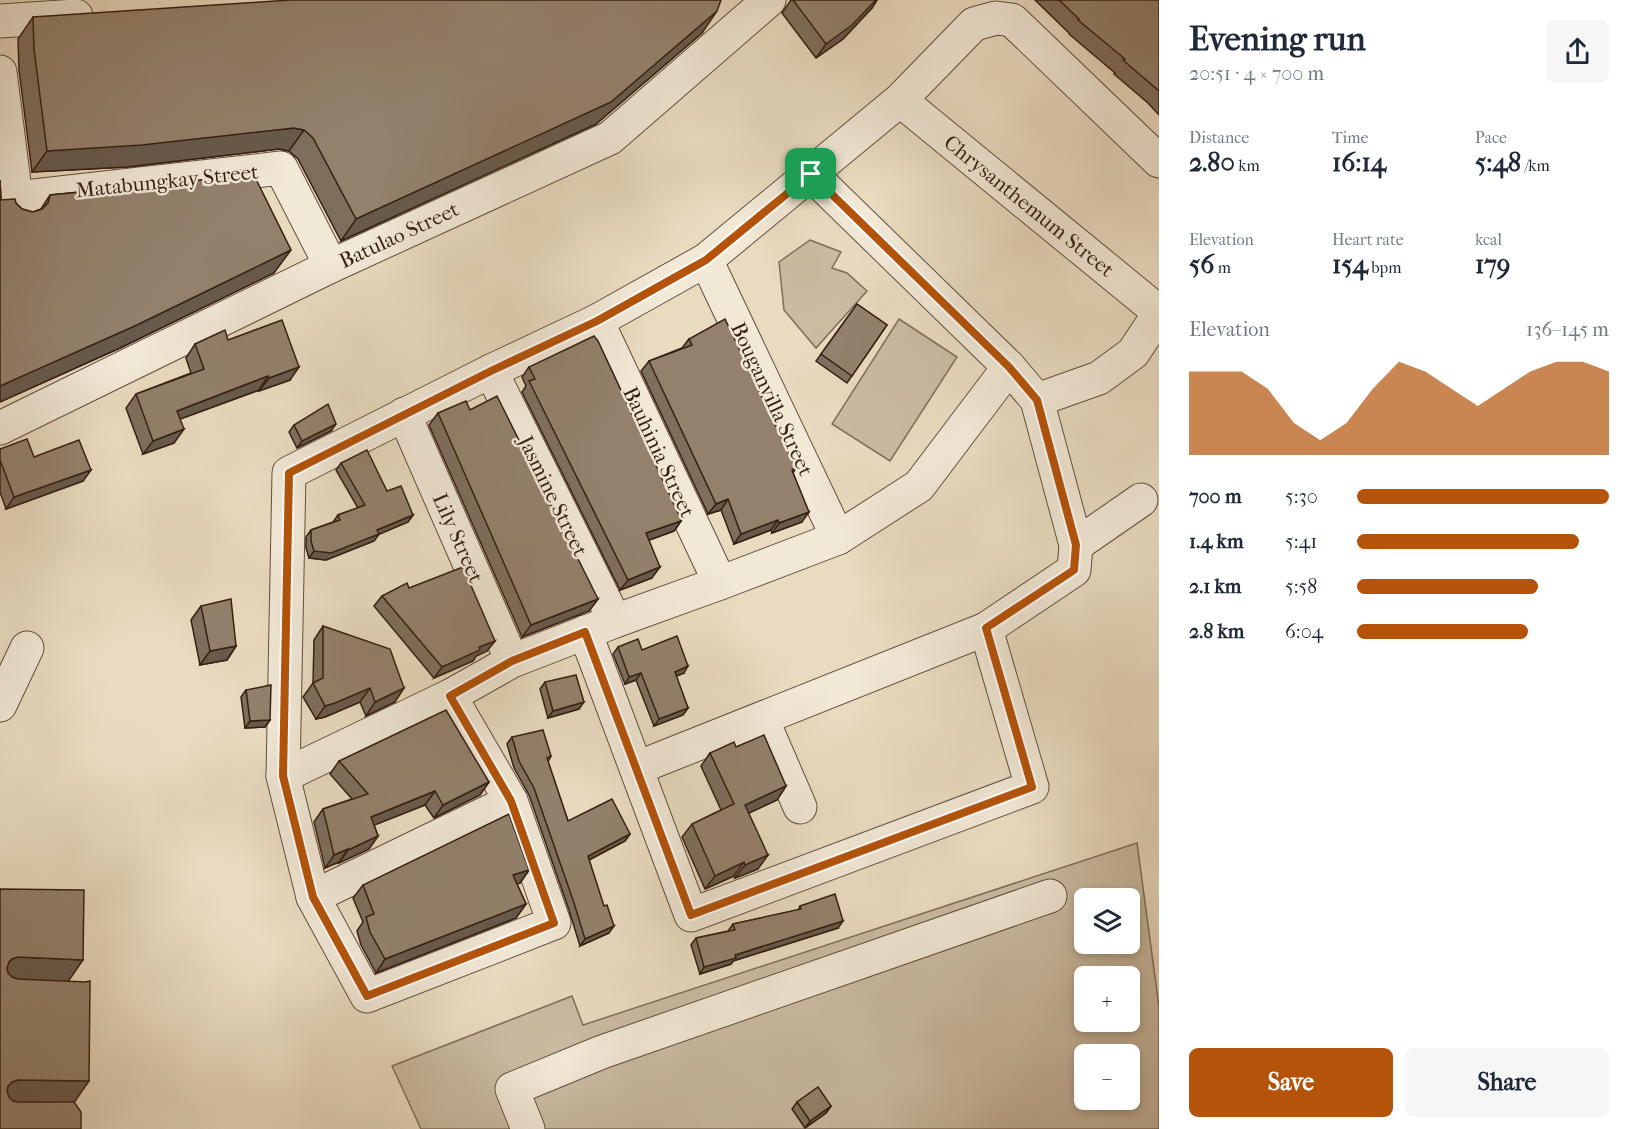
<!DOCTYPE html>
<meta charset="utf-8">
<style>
:root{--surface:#fff;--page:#f6f6f7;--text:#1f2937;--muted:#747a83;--accent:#b45309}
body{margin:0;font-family:"IM FELL French Canon",serif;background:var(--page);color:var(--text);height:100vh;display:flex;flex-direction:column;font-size:22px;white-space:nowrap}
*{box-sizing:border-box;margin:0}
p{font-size:20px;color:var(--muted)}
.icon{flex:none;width:33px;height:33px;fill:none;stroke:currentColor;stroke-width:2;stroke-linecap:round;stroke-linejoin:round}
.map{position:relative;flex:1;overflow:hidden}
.side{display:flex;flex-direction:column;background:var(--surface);width:480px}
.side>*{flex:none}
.buttons{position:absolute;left:1074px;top:888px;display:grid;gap:12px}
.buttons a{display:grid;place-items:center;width:66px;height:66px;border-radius:9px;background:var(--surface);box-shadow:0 3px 9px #0003;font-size:30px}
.pin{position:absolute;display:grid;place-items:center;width:51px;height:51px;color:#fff;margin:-26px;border-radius:12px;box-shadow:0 3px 9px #0006}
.round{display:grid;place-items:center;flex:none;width:63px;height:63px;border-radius:9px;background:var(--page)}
.summary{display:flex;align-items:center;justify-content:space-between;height:102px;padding:0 30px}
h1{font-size:33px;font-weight:700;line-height:45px}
.metrics{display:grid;grid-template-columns:repeat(3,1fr);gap:9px;height:102px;padding:6px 30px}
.metrics div{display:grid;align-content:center}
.metrics b{font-size:26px;font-weight:700}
.metrics small{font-size:16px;font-weight:400}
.metrics p{font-size:16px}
.chart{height:168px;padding:12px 30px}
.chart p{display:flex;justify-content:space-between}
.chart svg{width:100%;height:108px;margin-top:6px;fill:var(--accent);opacity:.7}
.primary-button{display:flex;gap:12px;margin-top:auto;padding:12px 30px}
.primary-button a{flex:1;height:69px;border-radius:9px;background:var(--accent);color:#fff;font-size:24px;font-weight:700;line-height:69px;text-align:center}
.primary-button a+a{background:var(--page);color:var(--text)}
ul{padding:0 30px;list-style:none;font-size:20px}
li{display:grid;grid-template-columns:96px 72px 1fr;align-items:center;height:45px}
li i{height:15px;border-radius:8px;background:var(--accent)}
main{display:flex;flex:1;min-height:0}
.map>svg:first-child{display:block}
.green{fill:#cabba2;stroke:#806d59;stroke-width:1.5;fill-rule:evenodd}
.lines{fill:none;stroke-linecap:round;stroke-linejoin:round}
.minor-casing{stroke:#624e3c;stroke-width:35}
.minor{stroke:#f1e8d6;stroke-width:33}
.wall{fill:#7e6f5d;stroke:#351f10;stroke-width:1.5}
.shaded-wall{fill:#675a4c;stroke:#351f10;stroke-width:1.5}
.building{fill:#93816c;stroke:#351f10;stroke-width:1.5}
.route-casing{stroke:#fff;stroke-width:12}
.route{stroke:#b45309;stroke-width:8}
.labels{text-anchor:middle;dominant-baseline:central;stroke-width:5;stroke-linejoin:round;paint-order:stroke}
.street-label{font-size:21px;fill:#351f10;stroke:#f1e8d6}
</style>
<main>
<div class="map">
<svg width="1159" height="1129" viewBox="0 0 1159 1129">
<rect width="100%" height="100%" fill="#e9dbc0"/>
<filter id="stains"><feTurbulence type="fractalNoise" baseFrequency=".00333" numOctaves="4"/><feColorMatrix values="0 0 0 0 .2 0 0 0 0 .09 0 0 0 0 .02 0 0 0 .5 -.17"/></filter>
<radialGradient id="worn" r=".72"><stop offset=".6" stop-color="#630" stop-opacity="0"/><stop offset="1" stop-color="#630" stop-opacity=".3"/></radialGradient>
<g class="green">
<polygon points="810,240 841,252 832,268 847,273 867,291 816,348 784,310 779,262"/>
<polygon points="899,319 957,357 890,461 832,424"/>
<path d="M 1137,843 L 1159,1007 L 1159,1129 L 421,1129 L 392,1066 L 572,996 L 583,1025 ZM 1084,898 L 1130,898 L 1130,944 L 1084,944 ZM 1084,976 L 1130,976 L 1130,1022 L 1084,1022 ZM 1084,1054 L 1130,1054 L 1130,1100 L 1084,1100 Z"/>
</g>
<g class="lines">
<g class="minor-casing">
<g id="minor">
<polyline points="0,21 76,16"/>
<polyline points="0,72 16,198 16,216"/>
<polyline points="900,100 1159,312"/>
<polyline points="811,174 1009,367 1037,400 1099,378 1133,353 1159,314"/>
<polyline points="16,198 281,168 331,266"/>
<polyline points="706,260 838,538"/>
<polyline points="597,321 720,583"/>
<polyline points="1009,367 919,486 838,538 720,583 615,621 512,661 450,696 511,801 554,923 367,996 313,897 283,776 289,473 491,371 597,321 706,260 900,100 974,24 996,18 1012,20 1159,161"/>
<polyline points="491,371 615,621"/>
<polyline points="404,414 512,661"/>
<polyline points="0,428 331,266 610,138 769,0"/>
<polyline points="1076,545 1141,500"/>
<polyline points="585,632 691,915 1032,787 986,629"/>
<polyline points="0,705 27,648"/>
<polyline points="762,719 800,807"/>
<polyline points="637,768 986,629 1074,570 1076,545 1037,400"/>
<polyline points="283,776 450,696"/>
<polyline points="313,897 511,801"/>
<polyline points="528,1129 512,1089 602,1052 1050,896"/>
</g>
</g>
<use href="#minor" class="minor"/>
</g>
<g class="wall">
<polygon points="791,0 877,0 872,8 843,39 816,58 782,13"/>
<polygon points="1035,0 1159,0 1159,115 1148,103 1114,74 1115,73 1069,34 1069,33"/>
<polygon points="33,17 702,33 596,124 341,241 298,159 289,151 279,149 127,167 32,172 19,70 18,39"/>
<polygon points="219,173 274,273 120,348 0,402 0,180 1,200 16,203 22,209 33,212 41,209 50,195 215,179"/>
<polygon points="857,304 887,325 847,383 816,361"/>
<polygon points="689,339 796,468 793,473 802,522 772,533 771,530 734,544 721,510 708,514 641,371 649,361 682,348"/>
<polygon points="228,340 290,380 259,391 259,390 180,419 174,443 143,454 126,408 136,394 191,373 186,358 195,344"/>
<polygon points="529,367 681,521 674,531 649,540 652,578 620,590 522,392 526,386 522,377"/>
<polygon points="470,410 598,599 589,611 522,637 429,425 438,413"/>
<polygon points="294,425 331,431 297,448 289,432"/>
<polygon points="0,449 34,457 83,481 6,509 0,492"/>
<polygon points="341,463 387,491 413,515 408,522 379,534 374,541 326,560 309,558 306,548 306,537 311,530 333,522 338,515 358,508 336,470"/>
<polygon points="409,588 495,641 487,651 476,656 473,661 434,678 374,606 382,596"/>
<polygon points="201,606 236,646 227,660 200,665 191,620"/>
<polygon points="323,626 395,702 366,716 360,702 325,717 316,719 303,697 313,683 314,640"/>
<polygon points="618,647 642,650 684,673 676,676 688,708 683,715 654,726 636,680 625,684 613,654"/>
<polygon points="545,682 579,709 548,718 540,689"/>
<polygon points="246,690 270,720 265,727 245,728 241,697"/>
<polygon points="512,737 551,756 548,762 568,821 630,834 625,841 589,860 609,933 580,946 569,910 529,795 514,768 507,744"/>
<polygon points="736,747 786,786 777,800 749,813 758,869 735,878 734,876 705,889 682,837 692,824 721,810 701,766 710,753"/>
<polygon points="339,761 489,782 480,795 434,818 425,805 374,825 378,836 369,849 339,863 339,862 325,868 314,822 323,809 352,799 330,774"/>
<polygon points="529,870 520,883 517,884 526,904 516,918 376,973 361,945 357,931 363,922 353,898 363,885"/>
<polygon points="800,906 838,928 733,961 731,964 700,974 691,945 696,938 728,931 733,924 798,910"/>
<polygon points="797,1102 831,1106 826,1113 805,1128 792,1109"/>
</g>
<g class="shaded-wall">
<polygon points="876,0 877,0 872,8 843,39 816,58 826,44"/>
<polygon points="717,11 702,33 596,124 341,241 356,219"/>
<polygon points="294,128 304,130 289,151 279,149 127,167 32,172 47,151"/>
<polygon points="291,250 274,273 120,348 0,402 0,386"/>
<polygon points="299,367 290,380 259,391 269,378"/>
<polygon points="268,376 259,390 167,424 177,411"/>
<polygon points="336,424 331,431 297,448 302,441"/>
<polygon points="184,429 174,443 143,454 153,441"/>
<polygon points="91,470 83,481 6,509 14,497"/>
<polygon points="728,499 721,510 708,514 716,504"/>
<polygon points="809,512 802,522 772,533 779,523"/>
<polygon points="413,515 408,522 373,537 377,530"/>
<polygon points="778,520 771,530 734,544 741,534"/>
<polygon points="681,521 674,531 639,544 646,533"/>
<polygon points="379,534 374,541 326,560 309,558 314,551"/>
<polygon points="660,567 652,578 620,590 628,580"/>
<polygon points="598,599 589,611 522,637 531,625"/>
<polygon points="495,641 487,651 476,656 473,661 434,678 442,667 479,647"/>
<polygon points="236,646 227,660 200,665 210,651"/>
<polygon points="688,666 684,673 670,679 675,672"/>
<polygon points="641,673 636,680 625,684 629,677"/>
<polygon points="370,688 360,702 325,717 316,719 325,706"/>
<polygon points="404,688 395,702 366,716 375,702"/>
<polygon points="584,702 579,709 548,718 553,711"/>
<polygon points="688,708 683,715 654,726 659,719"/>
<polygon points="270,720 265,727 245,728 250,721"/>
<polygon points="489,782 480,795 434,818 443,805"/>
<polygon points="786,786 777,800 736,819 745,805"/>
<polygon points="435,791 425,805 362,830 371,817"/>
<polygon points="630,834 625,841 583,863 588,856"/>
<polygon points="378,836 369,849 339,863 348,850"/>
<polygon points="348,849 339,862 325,868 334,855"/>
<polygon points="768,855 758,869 735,878 745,865"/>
<polygon points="744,862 734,876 705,889 715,876"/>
<polygon points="529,870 520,883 504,889 513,875"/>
<polygon points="526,904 516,918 376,973 385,959"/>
<polygon points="843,921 838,928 733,961 731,964 700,974 704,967 735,955"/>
<polygon points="614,926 609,933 580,946 585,939"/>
<polygon points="18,957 83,960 65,986 0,983 9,962 12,959"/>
<polygon points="18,1080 89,1081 71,1107 0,1106 8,1086 12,1082"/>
<polygon points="831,1106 826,1113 805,1128 810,1121"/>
</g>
<g class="building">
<polygon points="290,0 721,0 717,11 611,102 356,219 313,138 304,130 294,128 142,145 47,151 34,49 33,17"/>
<polygon points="793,0 876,0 852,25 826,44"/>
<polygon points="1059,0 1159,0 1159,91 1123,60 1125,59 1078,20 1079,19"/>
<polygon points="251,169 291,250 137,325 0,386 0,180 1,200 15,199 16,203 22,209 33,212 42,209 48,203 50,195 220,178 219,173"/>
<polygon points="857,304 887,325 852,376 821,354"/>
<polygon points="725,319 796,468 792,470 809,512 779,523 778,520 741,534 728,499 716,504 649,361 692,345 689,339"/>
<polygon points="282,320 299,367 269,378 268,376 177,411 184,429 153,441 136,394 204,369 195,344 225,330 228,340"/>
<polygon points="594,336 598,341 680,517 681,521 646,533 660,567 628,580 529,381 535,379 529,367"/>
<polygon points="497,396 598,599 531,625 438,413 466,401 470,410"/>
<polygon points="328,404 336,424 302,441 294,425"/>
<polygon points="27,439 34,457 79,440 91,470 14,497 0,460 0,449"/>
<polygon points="367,450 387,491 401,486 413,515 377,530 379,534 331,553 314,551 311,541 311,530 340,520 338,515 365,505 341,463"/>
<polygon points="463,567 495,641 479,647 480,650 442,667 382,596 407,583 409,588"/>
<polygon points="231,599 236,646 210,651 201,606"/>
<polygon points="323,626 390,649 404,688 375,702 370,688 335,703 325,706 313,683 323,678"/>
<polygon points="677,636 688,666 675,672 688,708 659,719 641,673 629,677 618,647 638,639 642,650"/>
<polygon points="576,675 584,702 553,711 545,682"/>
<polygon points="271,685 270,720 250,721 246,690"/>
<polygon points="446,710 489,782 443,805 435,791 371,817 378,836 348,850 348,849 334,855 323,809 368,794 339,761"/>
<polygon points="543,730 551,756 547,758 568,821 612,799 630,834 588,856 604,906 607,905 614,926 585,939 574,903 534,788 519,761 512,737"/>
<polygon points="764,735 786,786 745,805 768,855 745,865 744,862 715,876 692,824 734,804 710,753 734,742 736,747"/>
<polygon points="509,814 529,870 513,875 526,904 385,959 370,932 366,917 374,914 363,885"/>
<polygon points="0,889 84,890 83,960 18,957 12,959 9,962 7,968 8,973 12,977 18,979 85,982 90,981 89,1081 18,1080 12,1082 8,1086 7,1091 9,1097 13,1101 18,1102 74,1102 81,1112 81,1129 0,1129"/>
<polygon points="835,894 843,921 735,955 736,958 704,967 696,938 735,930 733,924 801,909 800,906"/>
<polygon points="818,1087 831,1106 810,1121 797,1102"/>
</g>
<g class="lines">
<g class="route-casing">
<polygon id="route" points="811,174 1009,367 1037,400 1076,545 1074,570 986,628 1032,787 691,915 585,632 512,661 450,696 511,801 554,923 367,996 313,897 283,776 289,473 491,371 597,321 706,260"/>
</g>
<use href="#route" class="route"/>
</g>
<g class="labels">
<g class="street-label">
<text transform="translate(167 181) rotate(-6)">Matabungkay Street</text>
<text transform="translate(1029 206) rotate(39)">Chrysanthemum Street</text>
<text transform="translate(399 235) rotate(-25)">Batulao Street</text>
<text transform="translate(772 399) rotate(65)">Bouganvilla Street</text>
<text transform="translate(659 452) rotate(65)">Bauhinia Street</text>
<text transform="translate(553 496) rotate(64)">Jasmine Street</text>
<text transform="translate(458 538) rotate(66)">Lily Street</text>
</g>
</g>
<rect width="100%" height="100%" filter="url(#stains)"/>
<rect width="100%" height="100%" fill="url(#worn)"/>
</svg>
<div class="buttons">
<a><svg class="icon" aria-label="layers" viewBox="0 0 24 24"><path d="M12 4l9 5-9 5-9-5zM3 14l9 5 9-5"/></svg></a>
<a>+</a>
<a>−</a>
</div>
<div class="pin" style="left:811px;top:174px;background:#1e9e55"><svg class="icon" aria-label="arrive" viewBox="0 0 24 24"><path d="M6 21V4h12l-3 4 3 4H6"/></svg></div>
</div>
<section class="side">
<div class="summary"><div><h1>Evening run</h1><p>20:51 · 4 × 700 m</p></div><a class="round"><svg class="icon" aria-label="share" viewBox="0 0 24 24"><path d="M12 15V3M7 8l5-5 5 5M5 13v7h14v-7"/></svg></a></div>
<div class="metrics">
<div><p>Distance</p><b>2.80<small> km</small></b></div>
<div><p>Time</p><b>16:14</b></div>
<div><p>Pace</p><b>5:48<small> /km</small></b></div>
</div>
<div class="metrics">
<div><p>Elevation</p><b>56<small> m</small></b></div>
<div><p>Heart rate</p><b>154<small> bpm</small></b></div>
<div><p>kcal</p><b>179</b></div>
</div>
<div class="chart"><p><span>Elevation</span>136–145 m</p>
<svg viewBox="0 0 160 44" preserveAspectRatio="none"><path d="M0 44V10L10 10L20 10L30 17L40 31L50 38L60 31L70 17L80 6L90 10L100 17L110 24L120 17L130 10L140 6L150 6L160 10V44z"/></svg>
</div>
<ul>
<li><b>700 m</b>5:30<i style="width:100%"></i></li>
<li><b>1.4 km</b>5:41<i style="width:88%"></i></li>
<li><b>2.1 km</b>5:58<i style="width:72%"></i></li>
<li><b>2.8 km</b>6:04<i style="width:68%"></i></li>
</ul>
<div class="primary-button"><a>Save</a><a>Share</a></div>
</section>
</main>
